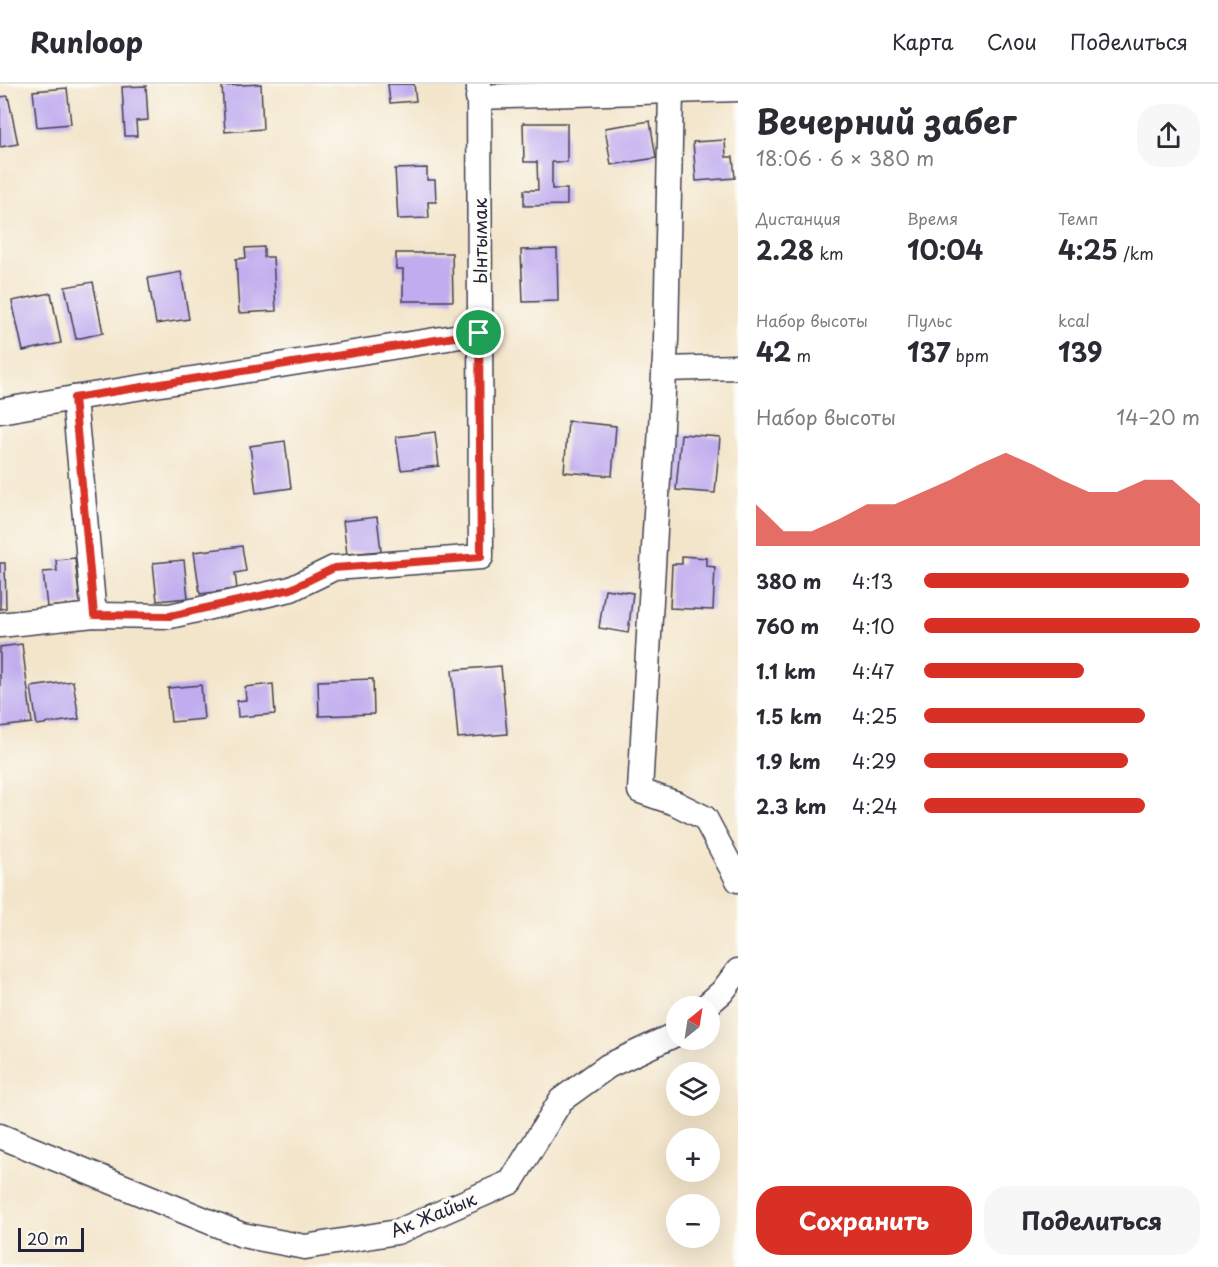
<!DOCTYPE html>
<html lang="ru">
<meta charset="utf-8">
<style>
:root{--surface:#fff;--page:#f7f7f7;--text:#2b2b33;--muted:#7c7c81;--line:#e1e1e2;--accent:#d93025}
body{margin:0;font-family:"Playpen Sans",sans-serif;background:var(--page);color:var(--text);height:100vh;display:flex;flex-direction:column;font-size:22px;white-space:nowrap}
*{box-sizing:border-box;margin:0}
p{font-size:20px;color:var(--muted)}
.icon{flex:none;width:33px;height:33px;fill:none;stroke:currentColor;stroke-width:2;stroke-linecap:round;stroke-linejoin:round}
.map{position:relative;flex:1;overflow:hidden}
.sheet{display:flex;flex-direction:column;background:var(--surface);width:480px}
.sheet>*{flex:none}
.needle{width:39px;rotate:30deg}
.fabs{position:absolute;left:666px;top:912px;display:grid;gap:12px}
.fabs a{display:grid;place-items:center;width:54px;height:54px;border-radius:50%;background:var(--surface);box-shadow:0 6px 24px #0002;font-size:30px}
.scale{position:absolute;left:18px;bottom:15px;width:66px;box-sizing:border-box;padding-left:6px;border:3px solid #22223b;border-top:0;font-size:16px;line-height:21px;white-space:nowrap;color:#22223b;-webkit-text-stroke:4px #fdfcf7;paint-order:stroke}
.pin{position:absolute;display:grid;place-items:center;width:51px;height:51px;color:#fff;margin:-26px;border:3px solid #fff;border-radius:50%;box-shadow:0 2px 6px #0007}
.round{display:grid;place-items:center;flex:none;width:63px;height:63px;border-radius:24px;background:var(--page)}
.headline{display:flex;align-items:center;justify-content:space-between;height:102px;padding:0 18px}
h1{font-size:33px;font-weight:700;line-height:45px}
.metrics{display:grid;grid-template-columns:repeat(3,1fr);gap:9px;height:102px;padding:6px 18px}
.metrics div{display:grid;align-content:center}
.metrics b{font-size:26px;font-weight:700}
.metrics small{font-size:16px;font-weight:400}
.metrics p{font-size:16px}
.chart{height:168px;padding:12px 18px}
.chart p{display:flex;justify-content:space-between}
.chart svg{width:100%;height:108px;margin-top:6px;fill:var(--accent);opacity:.7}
.action{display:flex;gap:12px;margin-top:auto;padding:12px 18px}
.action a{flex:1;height:69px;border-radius:24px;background:var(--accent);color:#fff;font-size:24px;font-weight:700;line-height:69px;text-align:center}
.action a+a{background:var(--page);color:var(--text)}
ul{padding:0 18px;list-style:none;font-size:20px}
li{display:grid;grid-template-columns:96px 72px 1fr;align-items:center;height:45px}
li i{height:15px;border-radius:8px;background:var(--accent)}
header{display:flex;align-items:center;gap:36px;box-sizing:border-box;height:84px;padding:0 30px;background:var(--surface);border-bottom:2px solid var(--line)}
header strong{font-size:28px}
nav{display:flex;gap:33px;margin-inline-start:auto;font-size:21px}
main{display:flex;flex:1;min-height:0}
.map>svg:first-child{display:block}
.building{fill:#c0acee}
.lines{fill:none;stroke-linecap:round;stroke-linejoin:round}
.street-casing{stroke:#413f50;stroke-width:27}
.street{stroke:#fff;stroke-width:24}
.route-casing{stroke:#fff;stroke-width:12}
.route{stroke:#d93025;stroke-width:8}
.labels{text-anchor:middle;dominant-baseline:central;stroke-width:6;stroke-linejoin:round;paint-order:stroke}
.street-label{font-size:18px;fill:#22223b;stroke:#fdfcf7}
</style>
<header>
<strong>Runloop</strong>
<nav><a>Карта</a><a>Слои</a><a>Поделиться</a></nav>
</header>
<main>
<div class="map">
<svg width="738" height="1183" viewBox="0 0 738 1183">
<rect width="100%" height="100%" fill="#fdfcf7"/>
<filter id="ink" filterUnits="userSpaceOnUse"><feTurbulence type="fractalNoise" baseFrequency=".0167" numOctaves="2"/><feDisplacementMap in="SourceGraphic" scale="12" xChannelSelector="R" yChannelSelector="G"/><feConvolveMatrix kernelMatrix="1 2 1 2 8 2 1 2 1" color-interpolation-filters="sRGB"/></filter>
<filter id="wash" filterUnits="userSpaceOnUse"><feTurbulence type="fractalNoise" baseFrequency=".008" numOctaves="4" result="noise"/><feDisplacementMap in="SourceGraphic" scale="24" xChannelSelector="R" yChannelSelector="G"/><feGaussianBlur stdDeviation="1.35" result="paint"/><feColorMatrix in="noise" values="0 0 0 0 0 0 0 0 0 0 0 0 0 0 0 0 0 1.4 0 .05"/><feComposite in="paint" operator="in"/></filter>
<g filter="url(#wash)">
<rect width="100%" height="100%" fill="#f3e5ca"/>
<g id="blocks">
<g class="building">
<polygon points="261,0 263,45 225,48 222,2"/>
<polygon points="388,0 414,0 416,17 390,19"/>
<polygon points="146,2 148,36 136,37 137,52 125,52 122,3"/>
<polygon points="67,4 71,40 37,43 33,7"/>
<polygon points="8,12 18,60 0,63 0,13"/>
<polygon points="650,37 656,74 611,81 605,44"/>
<polygon points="523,39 567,39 567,78 552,78 552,105 567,105 567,121 524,122 524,106 538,106 537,78 524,78"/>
<polygon points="725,56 726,73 733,73 735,94 696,97 693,58"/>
<polygon points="427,84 427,96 435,96 436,118 428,118 429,134 398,135 395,85"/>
<polygon points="264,163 264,173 273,173 276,227 239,229 236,175 246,174 245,164"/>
<polygon points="557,165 558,217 523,218 521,166"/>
<polygon points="396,169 452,169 453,217 403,217 403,185 396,185"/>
<polygon points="181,188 189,235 156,240 148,194"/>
<polygon points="93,198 103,249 76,255 65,203"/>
<polygon points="51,209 61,259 23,267 12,217"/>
<polygon points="568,337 616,342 612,392 564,388"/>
<polygon points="435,348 439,382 401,386 396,353"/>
<polygon points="681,350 720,353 715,409 676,406"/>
<polygon points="285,357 291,404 256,409 250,362"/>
<polygon points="377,433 381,467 347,470 343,437"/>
<polygon points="242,462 246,487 235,489 237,505 200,510 194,468"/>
<polygon points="682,472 706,474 706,482 715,483 713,526 670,524 672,480 682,480"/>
<polygon points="75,474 80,520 47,523 43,488 57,487 56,476"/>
<polygon points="184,476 188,514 157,517 153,479"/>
<polygon points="0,479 5,479 6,524 0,525"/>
<polygon points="605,505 633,509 628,549 599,544"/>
<polygon points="22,560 32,639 0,643 0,563"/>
<polygon points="501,582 507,650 458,654 452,586"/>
<polygon points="373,595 374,630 319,632 318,597"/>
<polygon points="73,597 79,635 37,641 31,603"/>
<polygon points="273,600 275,630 238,633 237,617 246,616 245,603"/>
<polygon points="201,601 204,635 171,638 168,604"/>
</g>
</g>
</g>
<g filter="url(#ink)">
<use href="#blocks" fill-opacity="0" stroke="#413f50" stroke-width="1.5"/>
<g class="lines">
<g class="street-casing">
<g id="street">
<polyline points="671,7 666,256 640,707 675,719 705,734 738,796"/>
<polyline points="478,13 738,5"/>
<polyline points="664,285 738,283"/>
<polyline points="74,314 94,531"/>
<polyline points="0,327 74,314 479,249"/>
<polyline points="0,541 94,531 170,532 291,505 334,484 481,473 479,0"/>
<polyline points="706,922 722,908 738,887"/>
<polyline points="0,1052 242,1151 305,1163 397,1148 511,1098 561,1016 608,982 676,950"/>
</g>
</g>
<use href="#street" class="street"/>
</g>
</g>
<g class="lines" filter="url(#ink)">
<g class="route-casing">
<polygon id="route" points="479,249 481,473 334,484 291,505 170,532 94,531 74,314"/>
</g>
<use href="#route" class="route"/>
</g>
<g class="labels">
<g class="street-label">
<text transform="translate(479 157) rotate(-90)">Ынтымак</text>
<text transform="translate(433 1130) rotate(-22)">Ак Жайык</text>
</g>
</g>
</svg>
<div class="fabs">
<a><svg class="needle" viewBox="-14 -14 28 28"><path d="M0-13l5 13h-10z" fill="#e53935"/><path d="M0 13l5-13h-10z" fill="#7c7c81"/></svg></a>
<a><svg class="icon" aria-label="layers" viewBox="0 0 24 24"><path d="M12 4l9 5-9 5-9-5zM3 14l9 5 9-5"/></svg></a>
<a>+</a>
<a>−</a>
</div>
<div class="scale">20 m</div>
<div class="pin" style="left:479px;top:249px;background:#1e9e55"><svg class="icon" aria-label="arrive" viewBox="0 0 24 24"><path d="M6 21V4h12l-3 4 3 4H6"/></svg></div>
</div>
<section class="sheet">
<div class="headline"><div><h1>Вечерний забег</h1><p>18:06 · 6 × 380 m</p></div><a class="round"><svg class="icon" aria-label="share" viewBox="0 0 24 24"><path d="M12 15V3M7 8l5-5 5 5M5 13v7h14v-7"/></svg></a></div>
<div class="metrics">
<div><p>Дистанция</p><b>2.28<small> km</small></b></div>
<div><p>Время</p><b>10:04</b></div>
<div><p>Темп</p><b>4:25<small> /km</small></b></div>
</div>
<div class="metrics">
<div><p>Набор высоты</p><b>42<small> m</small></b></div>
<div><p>Пульс</p><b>137<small> bpm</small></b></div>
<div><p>kcal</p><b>139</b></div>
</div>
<div class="chart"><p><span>Набор высоты</span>14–20 m</p>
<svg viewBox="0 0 160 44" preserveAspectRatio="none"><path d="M0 44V27L10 38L20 38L30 33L40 27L50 27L60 22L70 17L80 11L90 6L100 11L110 17L120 22L130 22L140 17L150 17L160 27V44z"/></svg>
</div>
<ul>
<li><b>380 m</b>4:13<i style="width:96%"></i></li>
<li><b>760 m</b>4:10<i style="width:100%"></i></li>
<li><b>1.1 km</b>4:47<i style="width:58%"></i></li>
<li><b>1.5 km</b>4:25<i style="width:80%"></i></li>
<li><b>1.9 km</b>4:29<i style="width:74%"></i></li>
<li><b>2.3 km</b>4:24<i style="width:80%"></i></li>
</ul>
<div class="action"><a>Сохранить</a><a>Поделиться</a></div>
</section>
</main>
